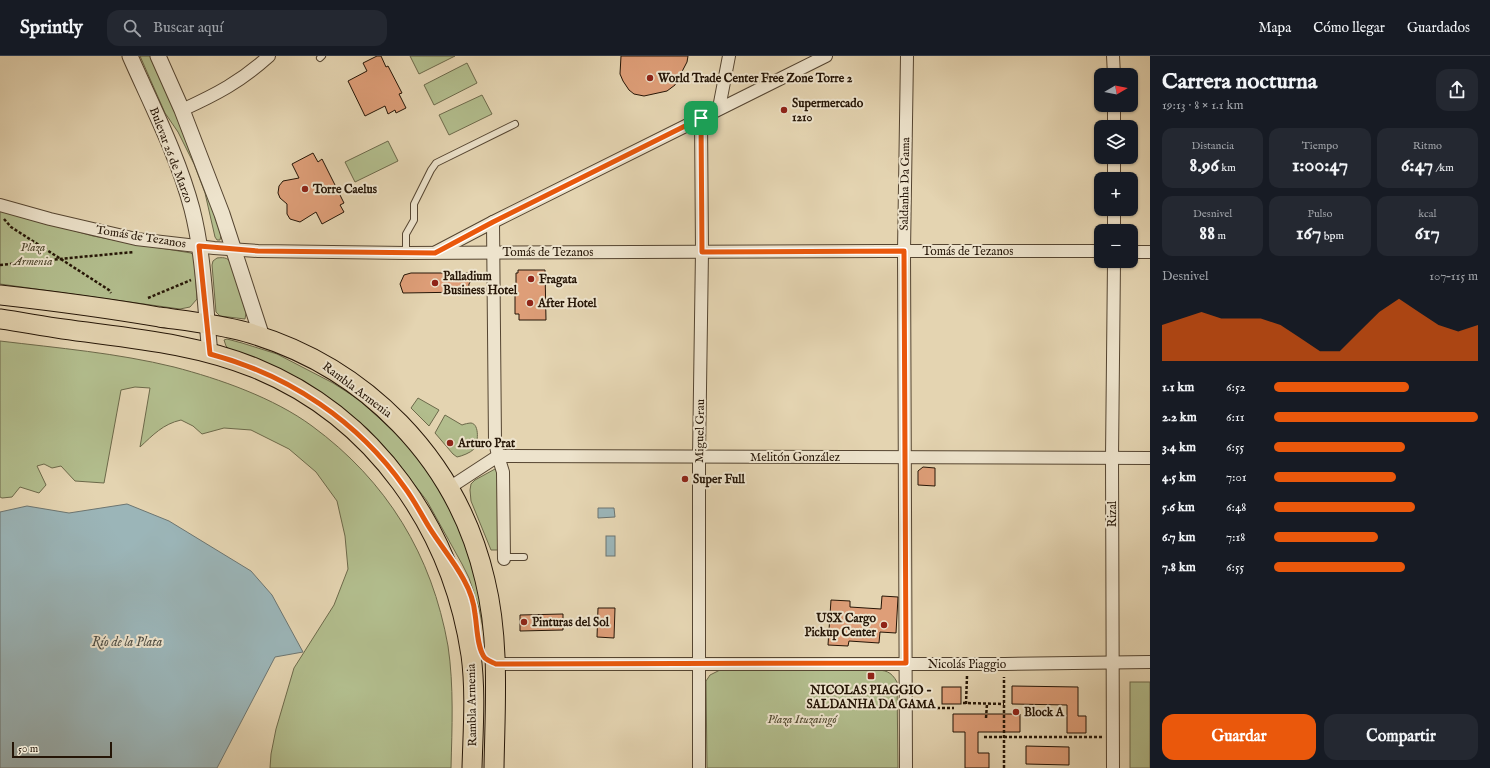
<!DOCTYPE html>
<html lang="es">
<meta charset="utf-8">
<style>
:root{--surface:#171b24;--page:#242831;--text:#f1f3f6;--muted:#9ea1a6;--line:#363941;--accent:#ea580c}
body{margin:0;font-family:"IM FELL English",serif;background:var(--page);color:var(--text);height:100vh;display:flex;flex-direction:column;font-size:15px;white-space:nowrap}
*{box-sizing:border-box;margin:0}
p{font-size:13px;color:var(--muted)}
.icon{flex:none;width:22px;height:22px;fill:none;stroke:currentColor;stroke-width:2;stroke-linecap:round;stroke-linejoin:round}
.map{position:relative;flex:1;overflow:hidden}
.panel{display:flex;flex-direction:column;background:var(--surface);width:340px}
.panel>*{flex:none}
.needle{width:26px;rotate:80deg}
.tools{position:absolute;left:1094px;top:12px;display:grid;gap:8px}
.tools a{display:grid;place-items:center;width:44px;height:44px;border-radius:8px;background:var(--surface);box-shadow:0 1px 3px #0004;font-size:20px}
.scale{position:absolute;left:12px;bottom:10px;width:100px;box-sizing:border-box;padding-left:4px;border:2px solid #251506;border-top:0;font-size:11px;line-height:14px;white-space:nowrap;color:#251506;-webkit-text-stroke:3px #ede3cc;paint-order:stroke}
.pin{position:absolute;display:grid;place-items:center;width:34px;height:34px;color:#fff;margin:-17px;border-radius:8px;box-shadow:0 2px 6px #0006}
.round{display:grid;place-items:center;flex:none;width:42px;height:42px;border-radius:12px;background:var(--page)}
.head{display:flex;align-items:center;justify-content:space-between;height:68px;padding:0 12px}
h1{font-size:22px;font-weight:700;line-height:30px}
.metrics{display:grid;grid-template-columns:repeat(3,1fr);gap:6px;height:68px;padding:4px 12px}
.metrics div{display:grid;align-content:center;border-radius:10px;background:var(--page);text-align:center}
.metrics b{font-size:20px;font-weight:700}
.metrics small{font-size:11px;font-weight:400}
.metrics p{font-size:11px}
.chart{height:112px;padding:8px 12px}
.chart p{display:flex;justify-content:space-between}
.chart svg{width:100%;height:72px;margin-top:4px;fill:var(--accent);opacity:.7}
.button{display:flex;gap:8px;margin-top:auto;padding:8px 12px}
.button a{flex:1;height:46px;border-radius:12px;background:var(--accent);color:#fff;font-size:16px;font-weight:700;line-height:46px;text-align:center}
.button a+a{background:var(--page);color:var(--text)}
ul{padding:0 12px;list-style:none;font-size:13px}
li{display:grid;grid-template-columns:64px 48px 1fr;align-items:center;height:30px}
li i{height:10px;border-radius:5px;background:var(--accent)}
header{display:flex;align-items:center;gap:24px;box-sizing:border-box;height:56px;padding:0 20px;background:var(--surface);border-bottom:1px solid var(--line)}
header strong{font-size:19px}
nav{display:flex;gap:22px;margin-inline-start:auto;font-size:14px}
.search{width:280px;height:36px;background:var(--page);display:flex;align-items:center;gap:10px;box-sizing:border-box;padding:0 14px;border-radius:12px;color:var(--muted);font-size:15px}
main{display:flex;flex:1;min-height:0}
.map>svg:first-child{display:block}
.green{fill:#b2bd8d;stroke:#6c694a}
.water{fill:#9bb5b8;stroke:#6c7571}
.building{fill:#de9e78;stroke:#251506}
.lines{fill:none;stroke-linecap:round;stroke-linejoin:round}
.service-casing{stroke:#554531;stroke-width:8}
.minor-casing{stroke:#554531;stroke-width:14}
.tertiary-casing{stroke:#554531;stroke-width:17}
.primary-casing{stroke:#251506;stroke-width:21}
.path{stroke:#251506;stroke-width:2.5;stroke-dasharray:3 2;stroke-linecap:butt}
.service{stroke:#ede3cc;stroke-width:6}
.minor{stroke:#ede3cc;stroke-width:12}
.tertiary{stroke:#ede3cc;stroke-width:15}
.primary{stroke:#e4d4b1;stroke-width:19}
.route-casing{stroke:#fff;stroke-width:8}
.route{stroke:#ea580c;stroke-width:5}
.poi-dot{fill:#8f2418;stroke:#ede3cc;stroke-width:1.5}
.labels{text-anchor:middle;dominant-baseline:central;stroke-width:4;stroke-linejoin:round;paint-order:stroke}
.poi-label{font-size:12px;font-weight:bold;fill:#251506;stroke:#ede3cc;text-anchor:start}
.street-label{font-size:12px;fill:#251506;stroke:#ede3cc}
.park-label{font-size:12px;font-style:italic;fill:#4f472e;stroke:#ede3cc}
.water-label{font-size:13px;font-style:italic;fill:#4e4d44;stroke:#ede3cc}
</style>
<header>
<strong>Sprintly</strong>
<div class="search"><svg class="icon" aria-label="search" viewBox="0 0 24 24"><circle cx="10" cy="10" r="6"/><path d="M15 15l6 6"/></svg>Buscar aquí</div>
<nav><a>Mapa</a><a>Cómo llegar</a><a>Guardados</a></nav>
</header>
<main>
<div class="map">
<svg width="1150" height="712" viewBox="0 0 1150 712">
<rect width="100%" height="100%" fill="#e4d4b1"/>
<filter id="stains"><feTurbulence type="fractalNoise" baseFrequency=".005" numOctaves="4"/><feColorMatrix values="0 0 0 0 .2 0 0 0 0 .09 0 0 0 0 .02 0 0 0 .5 -.17"/></filter>
<radialGradient id="worn" r=".72"><stop offset=".6" stop-color="#630" stop-opacity="0"/><stop offset="1" stop-color="#630" stop-opacity=".3"/></radialGradient>
<g class="green">
<polygon points="140,0 151,0 203,122 221,179 220,184 217,184 215,181 205,137 194,108 178,76 165,57"/>
<polygon points="410,0 455,0 419,18"/>
<polygon points="467,7 477,27 434,49 424,29"/>
<polygon points="482,39 492,58 449,79 439,59"/>
<polygon points="388,85 398,105 355,126 345,106"/>
<polygon points="0,154 93,180 130,187 191,197 194,200 197,243 190,251 180,253 0,228"/>
<path d="M 217,202 C 225,201 229,202 232,209 L 246,257 L 245,263 L 220,260 L 216,256 L 212,209 L 213,205 Z"/>
<polygon points="227,283 242,287 277,298 333,327 358,343 379,362 398,380 430,415 457,464 477,522 486,588 479,552 469,522 462,508 427,445 395,403 368,373 334,346 315,334 229,293 226,290 224,284"/>
<path d="M 0,285 C 58,292 117,297 174,311 C 220,323 274,342 312,370 C 387,425 432,499 448,590 C 454,630 452,672 451,712 L 270,712 L 271,698 L 276,673 L 294,612 L 334,549 L 348,513 L 345,480 L 337,445 L 316,416 L 289,393 L 251,374 L 224,372 L 202,378 L 193,370 L 181,364 C 163,368 153,379 140,391 L 150,332 L 135,331 L 121,334 L 104,427 L 75,425 L 61,410 L 52,412 L 44,408 L 37,410 L 46,429 L 39,437 L 20,431 L 12,441 L 2,442 L 0,441 Z"/>
<polygon points="418,342 439,354 429,370 411,352"/>
<path d="M 445,359 L 462,369 C 464,368 469,367 471,367 C 480,368 478,388 474,393 C 470,397 462,400 457,401 L 453,398 L 435,377 Z"/>
<polygon points="495,413 498,415 499,494 491,494 471,445 470,434 471,428 475,424"/>
<path d="M 720,614 L 874,614 C 885,614 891,615 897,626 L 898,712 L 707,712 L 706,625 L 710,619 Z"/>
<rect x="1130" y="626" width="20" height="86"/>
</g>
<g class="water">
<polygon points="127,448 169,465 251,515 272,539 303,596 275,601 217,712 0,712 0,456 27,450 69,457"/>
<polygon points="598,452 614,452 615,461 598,462"/>
<rect x="606" y="480" width="9" height="20"/>
</g>
<g class="building">
<polygon points="377,0 381,0 386,11 388,10 402,37 399,38 406,52 396,57 395,54 388,58 385,50 365,60 348,25 367,15 363,7"/>
<polygon points="621,0 688,0 687,6 675,29 667,35 644,40 634,38 629,34 623,25 620,18"/>
<polygon points="313,97 318,106 322,103 344,147 340,149 344,156 322,168 316,156 300,166 290,163 287,158 287,148 280,142 278,137 279,130 283,125 299,122 292,108"/>
<polygon points="518,214 545,214 546,264 519,264 519,258 515,258 515,236 516,236 516,217 518,217"/>
<polygon points="411,217 468,217 471,221 471,224 469,228 468,236 403,237 400,228 404,219"/>
<polygon points="923,411 935,412 935,430 918,429 918,415"/>
<polygon points="882,540 898,541 896,577 880,576 879,587 849,585 848,590 828,589 831,544 850,545 850,551 881,553"/>
<polygon points="598,552 615,552 614,582 597,581"/>
<polygon points="563,558 563,574 520,575 520,559"/>
<polygon points="1012,630 1078,631 1078,660 1086,660 1086,677 1067,677 1067,649 1012,648"/>
<rect x="942" y="631" width="19" height="17"/>
<polygon points="953,658 1020,658 1020,676 978,676 978,697 989,697 989,712 965,712 965,676 953,676"/>
<polygon points="1026,690 1069,691 1069,709 1026,708"/>
</g>
<g class="lines">
<g class="service-casing">
<g id="service">
<polyline points="320,2 322,0"/>
<polyline points="406,197 406,178 414,164 414,148 431,114 436,107 515,68"/>
<polyline points="504,501 524,501"/>
</g>
</g>
<g class="minor-casing">
<g id="minor">
<polyline points="1113,0 1114,19"/>
<polyline points="1114,49 1114,71"/>
<polyline points="719,52 729,0"/>
<path d="M 182,54 C 217,38 240,26 269,0"/>
<polyline points="1114,101 1114,123"/>
<polyline points="0,149 50,163 136,183 214,192 258,195 406,197 883,195 1101,195"/>
<polyline points="1114,153 1114,175"/>
<polyline points="493,166 495,385 498,400 503,416 504,503"/>
<polyline points="436,196 493,166 826,0"/>
<polyline points="1131,196 1150,196"/>
<polyline points="449,432 498,400 1150,402"/>
<polyline points="496,608 1005,608 1150,606"/>
<polyline points="699,712 699,401 702,195 701,62"/>
<polyline points="906,712 904,195 907,0"/>
<polyline points="1113,712 1112,401 1114,205"/>
</g>
</g>
<g class="tertiary-casing">
<g id="tertiary">
<path d="M 130,0 C 152,50 178,100 192,153 C 204,200 205,250 210,298"/>
<polyline points="158,0 182,54 222,158 262,281"/>
</g>
</g>
<g class="primary-casing">
<g id="primary">
<path d="M 0,239 C 53,245 106,252 159,261 C 188,265 218,268 246,276 C 365,310 457,403 485,524 C 500,585 495,650 494,712"/>
<path d="M 0,263 C 21,266 42,270 63,273 C 127,282 194,287 255,312 C 375,361 452,473 471,599 C 476,636 473,675 472,712"/>
</g>
</g>
<g class="path">
<polyline points="4,163 11,171 109,234 111,237"/>
<polyline points="0,209 59,203 134,196"/>
<polyline points="148,242 191,224"/>
<polyline points="963,647 1004,648"/>
<polyline points="966,648 967,620"/>
<polyline points="917,652 954,652"/>
<polyline points="986,662 987,648"/>
<polyline points="984,681 1102,681"/>
<polyline points="1004,712 1004,621"/>
</g>
<use href="#service" class="service"/>
<use href="#minor" class="minor"/>
<use href="#tertiary" class="tertiary"/>
<use href="#primary" class="primary"/>
</g>
<g class="lines">
<g class="route-casing">
<path id="route" d="M 701,62 L 702,196 L 904,195 L 906,607 L 496,608 C 492,606 488,605 485,602 C 477,593 477,569 475,558 C 474,547 469,533 464,524 C 454,505 440,489 429,471 C 421,458 414,444 405,432 C 358,365 289,319 210,298 L 199,190 L 258,195 L 435,197 L 493,166 Z"/>
</g>
<use href="#route" class="route"/>
</g>
<g class="poi-dot">
<circle cx="650" cy="22" r="4"/>
<circle cx="784" cy="54" r="4"/>
<circle cx="305" cy="133" r="4"/>
<circle cx="531" cy="223" r="4"/>
<circle cx="435" cy="227" r="4"/>
<circle cx="530" cy="247" r="4"/>
<circle cx="450" cy="387" r="4"/>
<circle cx="685" cy="423" r="4"/>
<circle cx="524" cy="566" r="4"/>
<circle cx="884" cy="569" r="4"/>
<rect x="867" y="616" width="8" height="8" rx="2"/>
<circle cx="1016" cy="656" r="4"/>
</g>
<g class="labels">
<g class="poi-label">
<text x="658" y="22">World Trade Center Free Zone Torre 2</text>
<text x="792" y="47">Supermercado<tspan x="792" dy="14">1210</tspan></text>
<text x="313" y="133">Torre Caelus</text>
<text x="443" y="220">Palladium<tspan x="443" dy="14">Business Hotel</tspan></text>
<text x="539" y="223">Fragata</text>
<text x="538" y="247">After Hotel</text>
<text x="458" y="387">Arturo Prat</text>
<text x="693" y="423">Super Full</text>
<text x="876" y="562" text-anchor="end">USX Cargo<tspan x="876" dy="14">Pickup Center</tspan></text>
<text x="532" y="566">Pinturas del Sol</text>
<text x="871" y="634" text-anchor="middle">NICOLAS PIAGGIO -<tspan x="871" dy="14">SALDANHA DA GAMA</tspan></text>
<text x="1024" y="656">Block A</text>
</g>
<g class="street-label">
<text transform="translate(171 99) rotate(69)">Bulevar 26 de Marzo</text>
<text transform="translate(905 128) rotate(-89)">Saldanha Da Gama</text>
<text transform="translate(141 181) rotate(9)">Tomás de Tezanos</text>
<text x="968" y="195">Tomás de Tezanos</text>
<text x="548" y="196">Tomás de Tezanos</text>
<text transform="translate(357 334) rotate(37)">Rambla Armenia</text>
<text transform="translate(700 375) rotate(-89)">Miguel Grau</text>
<text x="795" y="401">Melitón González</text>
<text transform="translate(1112 458) rotate(-90)">Rizal</text>
<text x="967" y="608">Nicolás Piaggio</text>
<text transform="translate(472 649) rotate(-91)">Rambla Armenia</text>
</g>
<g class="park-label">
<text x="33" y="191">Plaza<tspan x="33" dy="14">Armenia</tspan></text>
<text x="802" y="663">Plaza Ituzaingó</text>
</g>
<g class="water-label">
<text x="127" y="586">Río de la Plata</text>
</g>
</g>
<rect width="100%" height="100%" filter="url(#stains)"/>
<rect width="100%" height="100%" fill="url(#worn)"/>
</svg>
<div class="tools">
<a><svg class="needle" viewBox="-14 -14 28 28"><path d="M0-13l5 13h-10z" fill="#e53935"/><path d="M0 13l5-13h-10z" fill="#9ea1a6"/></svg></a>
<a><svg class="icon" aria-label="layers" viewBox="0 0 24 24"><path d="M12 4l9 5-9 5-9-5zM3 14l9 5 9-5"/></svg></a>
<a>+</a>
<a>−</a>
</div>
<div class="scale">50 m</div>
<div class="pin" style="left:701px;top:62px;background:#1e9e55"><svg class="icon" aria-label="arrive" viewBox="0 0 24 24"><path d="M6 21V4h12l-3 4 3 4H6"/></svg></div>
</div>
<section class="panel">
<div class="head"><div><h1>Carrera nocturna</h1><p>19:13 · 8 × 1.1 km</p></div><a class="round"><svg class="icon" aria-label="share" viewBox="0 0 24 24"><path d="M12 15V3M7 8l5-5 5 5M5 13v7h14v-7"/></svg></a></div>
<div class="metrics">
<div><p>Distancia</p><b>8.96<small> km</small></b></div>
<div><p>Tiempo</p><b>1:00:47</b></div>
<div><p>Ritmo</p><b>6:47<small> /km</small></b></div>
</div>
<div class="metrics">
<div><p>Desnivel</p><b>88<small> m</small></b></div>
<div><p>Pulso</p><b>167<small> bpm</small></b></div>
<div><p>kcal</p><b>617</b></div>
</div>
<div class="chart"><p><span>Desnivel</span>107–115 m</p>
<svg viewBox="0 0 160 44" preserveAspectRatio="none"><path d="M0 44V22L10 18L20 14L30 18L40 18L50 18L60 22L70 30L80 38L90 38L100 26L110 14L120 6L130 14L140 22L150 26L160 22V44z"/></svg>
</div>
<ul>
<li><b>1.1 km</b>6:52<i style="width:66%"></i></li>
<li><b>2.2 km</b>6:11<i style="width:100%"></i></li>
<li><b>3.4 km</b>6:55<i style="width:64%"></i></li>
<li><b>4.5 km</b>7:01<i style="width:60%"></i></li>
<li><b>5.6 km</b>6:48<i style="width:69%"></i></li>
<li><b>6.7 km</b>7:18<i style="width:51%"></i></li>
<li><b>7.8 km</b>6:55<i style="width:64%"></i></li>
</ul>
<div class="button"><a>Guardar</a><a>Compartir</a></div>
</section>
</main>
